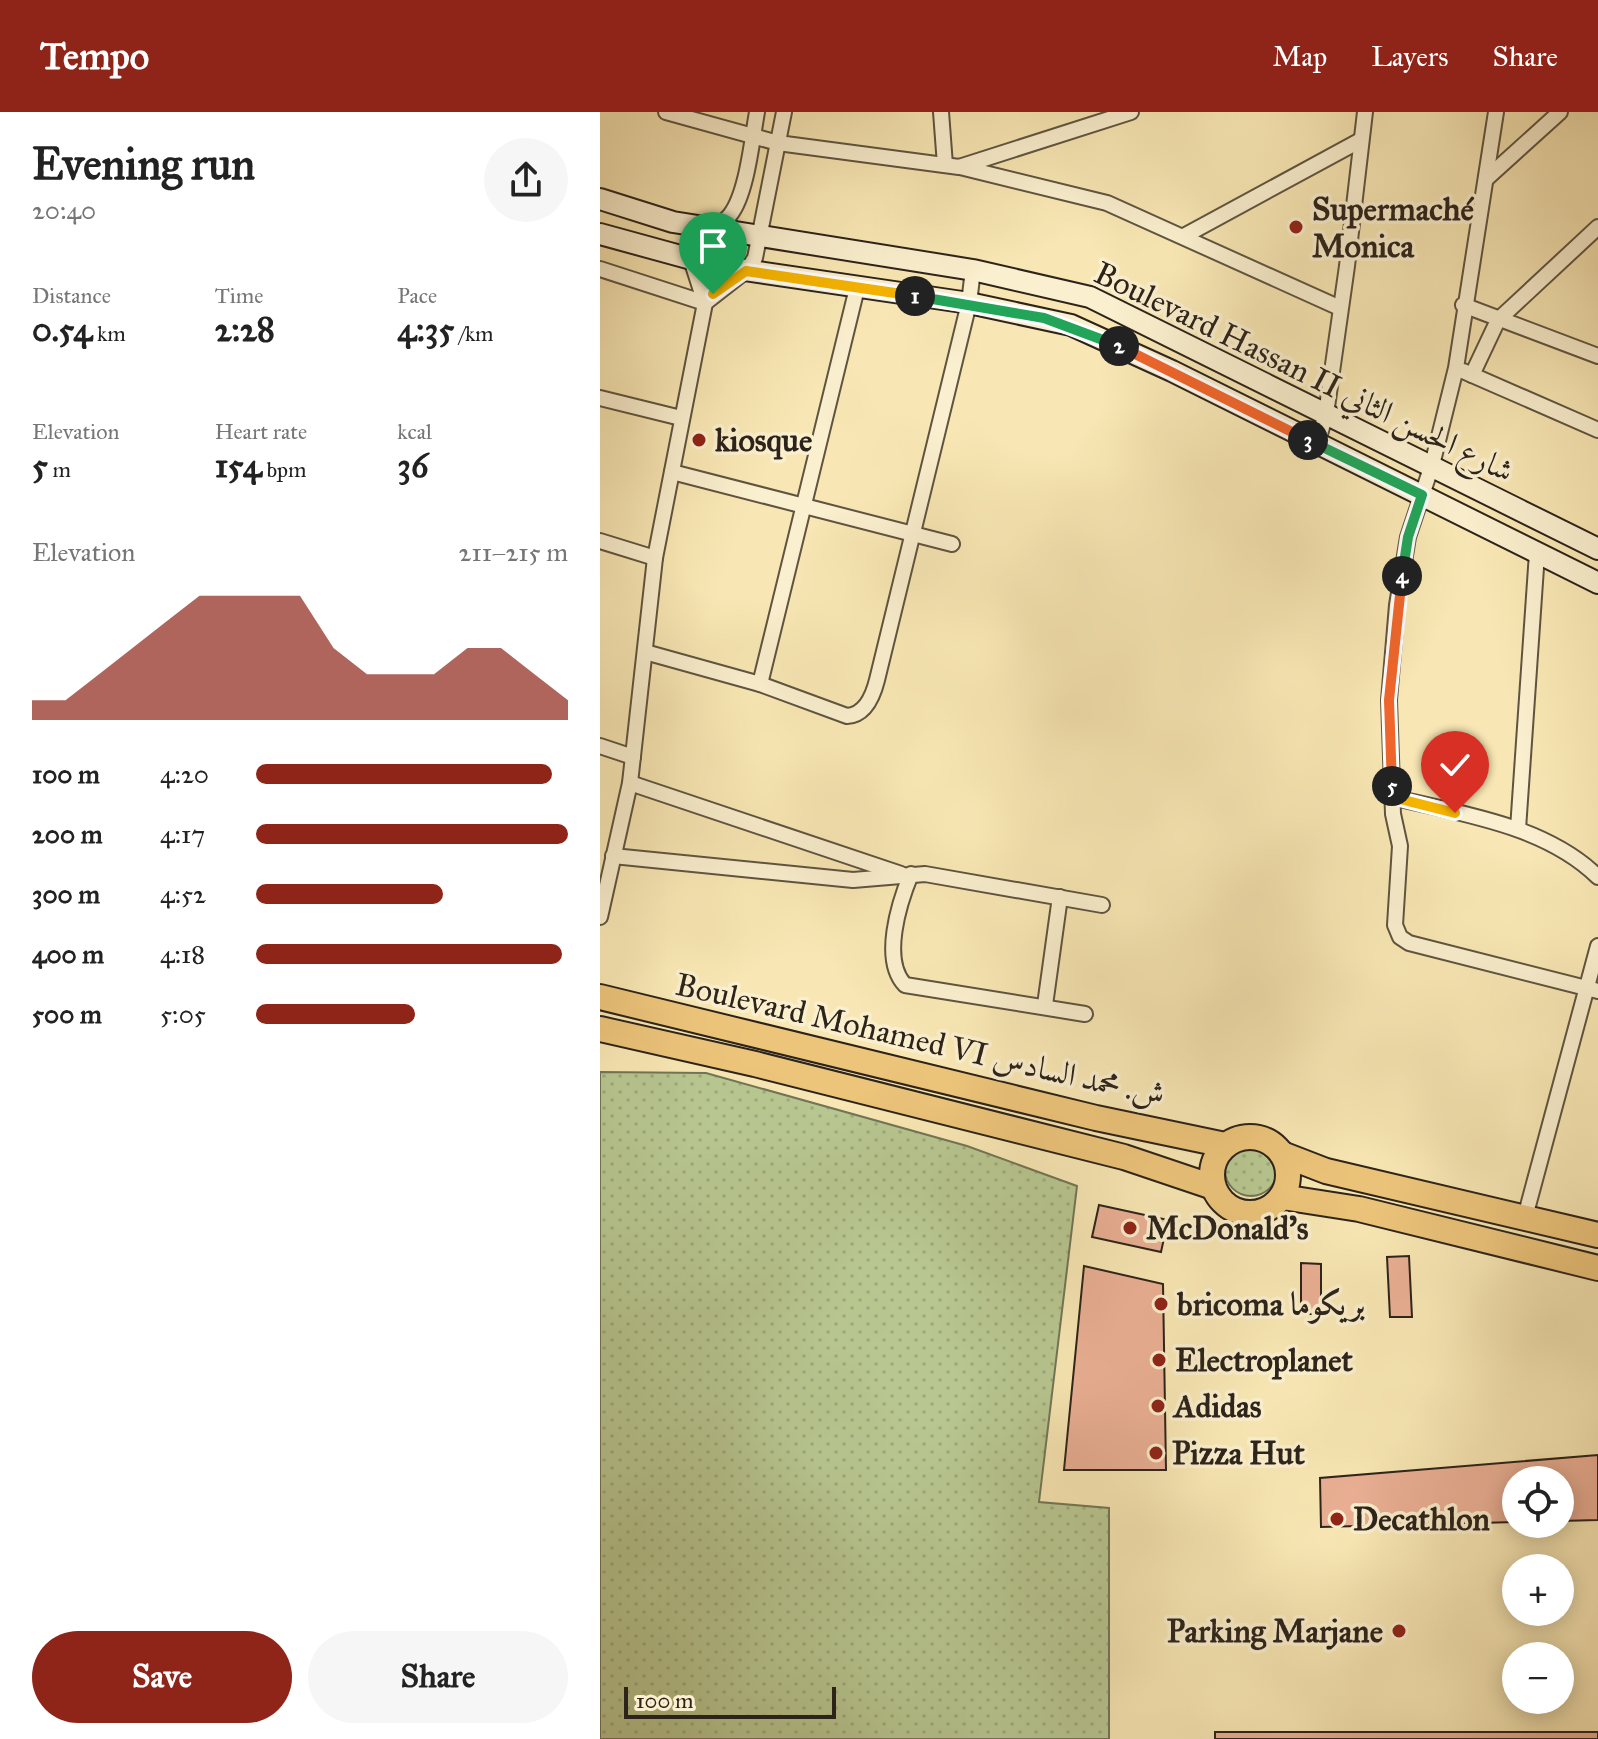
<!DOCTYPE html>
<meta charset="utf-8">
<style>
:root{--surface:#fff;--page:#f6f6f6;--text:#222;--muted:#767676;--accent:#8f2418}
body{margin:0;font-family:"IM FELL Great Primer",Amiri,serif;background:var(--page);color:var(--text);height:100vh;display:flex;flex-direction:column;font-size:30px;white-space:nowrap}
*{box-sizing:border-box;margin:0}
p{font-size:26px;color:var(--muted)}
.icon{flex:none;width:44px;height:44px;fill:none;stroke:currentColor;stroke-width:2;stroke-linecap:round;stroke-linejoin:round}
.map{position:relative;flex:1;overflow:hidden}
.details{display:flex;flex-direction:column;background:var(--surface);width:600px}
.details>*{flex:none}
.fabs{position:absolute;left:902px;top:1354px;display:grid;gap:16px}
.fabs a{display:grid;place-items:center;width:72px;height:72px;border-radius:50%;background:var(--surface);box-shadow:0 4px 20px #0003;font-size:40px}
.scale{position:absolute;left:24px;bottom:20px;width:212px;box-sizing:border-box;padding-left:8px;border:4px solid #2c231a;border-top:0;font-size:22px;line-height:28px;white-space:nowrap;color:#2c231a;-webkit-text-stroke:6px #faefce;paint-order:stroke}
.pin{position:absolute;display:grid;place-items:center;width:68px;height:68px;color:#fff;margin:-82px -34px;border-radius:50% 50% 50% 0;rotate:-45deg;box-shadow:0 0 8px #0007}
.pin .icon{rotate:45deg}
.km{position:absolute;width:40px;height:40px;margin:-20px;border-radius:50%;background:#222;color:#fff;font-size:22px;line-height:40px;text-align:center}
.round{display:grid;place-items:center;flex:none;width:84px;height:84px;border-radius:42px;background:var(--page)}
.summary{display:flex;align-items:center;justify-content:space-between;height:136px;padding:0 32px}
h1{font-size:44px;font-weight:800;line-height:60px}
.metrics{display:grid;grid-template-columns:repeat(3,1fr);gap:12px;height:136px;padding:8px 32px}
.metrics div{display:grid;align-content:center}
.metrics b{font-size:34px;font-weight:800}
.metrics small{font-size:22px;font-weight:400}
.metrics p{font-size:22px}
.chart{height:224px;padding:16px 32px}
.chart p{display:flex;justify-content:space-between}
.chart svg{width:100%;height:144px;margin-top:8px;fill:var(--accent);opacity:.7}
.primary-button{display:flex;gap:16px;margin-top:auto;padding:16px 32px}
.primary-button a{flex:1;height:92px;border-radius:48px;background:var(--accent);color:#fff;font-size:32px;font-weight:800;line-height:92px;text-align:center}
.primary-button a+a{background:var(--page);color:var(--text)}
ul{padding:0 32px;list-style:none;font-size:26px}
li{display:grid;grid-template-columns:128px 96px 1fr;align-items:center;height:60px}
li i{height:20px;border-radius:10px;background:var(--accent)}
header{display:flex;align-items:center;gap:48px;box-sizing:border-box;height:112px;padding:0 40px;background:var(--accent);color:#fff}
header strong{font-size:38px}
nav{display:flex;gap:44px;margin-inline-start:auto;font-size:28px}
main{display:flex;flex:1;min-height:0}
.map>svg:first-child{display:block}
.grass{fill:url(#grass-dots);stroke:#727556;stroke-width:2}
.building{fill:#eaaf94;stroke:#2c231a;stroke-width:2}
.lines{fill:none;stroke-linecap:round;stroke-linejoin:round}
.minor-casing{stroke:#5f5440;stroke-width:18}
.secondary-casing{stroke:#2c231a;stroke-width:24}
.primary-casing{stroke:#2c231a;stroke-width:28}
.minor{stroke:#faefce;stroke-width:14}
.secondary{stroke:#faefce;stroke-width:20}
.primary{stroke:#ecc47a;stroke-width:24}
.split-1-casing{stroke:#fff;stroke-width:16}
.split-2-casing{stroke:#fff;stroke-width:16}
.split-3-casing{stroke:#fff;stroke-width:16}
.split-4-casing{stroke:#fff;stroke-width:16}
.split-5-casing{stroke:#fff;stroke-width:16}
.split-6-casing{stroke:#fff;stroke-width:16}
.split-1{stroke:#f5b400;stroke-width:10}
.split-2{stroke:#22a559;stroke-width:10}
.split-3{stroke:#f0652b;stroke-width:10}
.split-4{stroke:#22a559;stroke-width:10}
.split-5{stroke:#f0652b;stroke-width:10}
.split-6{stroke:#f5b400;stroke-width:10}
.poi-dot{fill:#8f2418;stroke:#faefce;stroke-width:3}
.labels{text-anchor:middle;dominant-baseline:central;stroke-width:7;stroke-linejoin:round;paint-order:stroke}
.poi-label{font-size:32px;font-weight:bold;fill:#2c231a;stroke:#faefce;text-anchor:start}
.street-label{font-size:32px;fill:#2c231a;stroke:#faefce}
</style>
<header>
<strong>Tempo</strong>
<nav><a>Map</a><a>Layers</a><a>Share</a></nav>
</header>
<main>
<section class="details">
<div class="summary"><div><h1>Evening run</h1><p>20:40</p></div><a class="round"><svg class="icon" aria-label="share" viewBox="0 0 24 24"><path d="M12 15V3M7 8l5-5 5 5M5 13v7h14v-7"/></svg></a></div>
<div class="metrics">
<div><p>Distance</p><b>0.54<small> km</small></b></div>
<div><p>Time</p><b>2:28</b></div>
<div><p>Pace</p><b>4:35<small> /km</small></b></div>
</div>
<div class="metrics">
<div><p>Elevation</p><b>5<small> m</small></b></div>
<div><p>Heart rate</p><b>154<small> bpm</small></b></div>
<div><p>kcal</p><b>36</b></div>
</div>
<div class="chart"><p><span>Elevation</span>211–215 m</p>
<svg viewBox="0 0 160 44" preserveAspectRatio="none"><path d="M0 44V38L10 38L20 30L30 22L40 14L50 6L60 6L70 6L80 6L90 22L100 30L110 30L120 30L130 22L140 22L150 30L160 38V44z"/></svg>
</div>
<ul>
<li><b>100 m</b>4:20<i style="width:95%"></i></li>
<li><b>200 m</b>4:17<i style="width:100%"></i></li>
<li><b>300 m</b>4:52<i style="width:60%"></i></li>
<li><b>400 m</b>4:18<i style="width:98%"></i></li>
<li><b>500 m</b>5:05<i style="width:51%"></i></li>
</ul>
<div class="primary-button"><a>Save</a><a>Share</a></div>
</section>
<div class="map">
<svg width="998" height="1627" viewBox="0 0 998 1627">
<defs>
<pattern id="grass-dots" width="8" height="8" patternUnits="userSpaceOnUse" patternTransform="scale(2)"><rect width="8" height="8" fill="#b8c791"/><path d="M2 2h.1M6 6h.1" fill="none" stroke="#9eab7c" stroke-width="1.8" stroke-linecap="round"/></pattern>
</defs>
<rect width="100%" height="100%" fill="#f8e7b4"/>
<filter id="stains"><feTurbulence type="fractalNoise" baseFrequency=".0025" numOctaves="4"/><feColorMatrix values="0 0 0 0 .2 0 0 0 0 .09 0 0 0 0 .02 0 0 0 .5 -.17"/></filter>
<radialGradient id="worn" r=".72"><stop offset=".6" stop-color="#630" stop-opacity="0"/><stop offset="1" stop-color="#630" stop-opacity=".3"/></radialGradient>
<g class="grass">
<polygon points="0,960 106,961 367,1034 477,1074 439,1390 509,1396 509,1627 0,1627"/>
<circle cx="651" cy="1058" r="26"/>
</g>
<g class="building">
<polygon points="499,1093 568,1108 561,1140 492,1125"/>
<polygon points="809,1144 812,1205 790,1205 787,1145"/>
<polygon points="701,1151 721,1152 721,1202 701,1202"/>
<polygon points="484,1154 563,1172 566,1358 464,1358"/>
<polygon points="998,1343 998,1408 960,1409 960,1368 916,1368 916,1410 721,1415 720,1366"/>
<rect x="615" y="1620" width="383" height="7"/>
</g>
<g class="lines">
<g class="minor-casing">
<g id="minor">
<polyline points="66,0 178,31 359,55 531,0"/>
<polyline points="341,0 345,53"/>
<polyline points="896,0 856,256 832,353 808,425 797,493 789,588 793,702 800,734 795,813 800,825 809,831 998,879"/>
<polyline points="360,55 507,91 740,196"/>
<polyline points="886,67 960,0"/>
<polyline points="584,124 761,28"/>
<polyline points="0,157 105,191"/>
<path d="M 105,191 L 89,141 C 98,122 118,118 130,103 C 147,82 152,27 157,0"/>
<polyline points="863,193 998,244"/>
<polyline points="863,259 998,318"/>
<polyline points="872,263 898,208 998,115"/>
<polyline points="0,286 81,306"/>
<polyline points="717,332 726,302 747,154 765,0"/>
<polyline points="72,360 352,432"/>
<polyline points="0,429 55,446"/>
<path d="M 45,540 L 160,572 L 247,604 C 265,603 273,584 277,568 L 369,191 L 373,158"/>
<polyline points="160,572 257,176"/>
<polyline points="0,634 33,645"/>
<polyline points="30,671 301,762"/>
<path d="M 792,685 C 861,702 945,713 998,765"/>
<polyline points="918,717 937,441"/>
<polyline points="13,744 253,768 325,762 502,793"/>
<path d="M 311,762 C 299,791 281,848 305,873 L 485,902"/>
<polyline points="0,805 30,671 55,446 105,191 146,159 155,146 184,0"/>
<polyline points="445,893 460,785"/>
<polyline points="925,1105 998,834"/>
</g>
</g>
<g class="secondary-casing">
<g id="secondary">
<polyline points="0,87 73,110 373,158 490,185 998,437"/>
<polyline points="0,122 117,154 369,191 471,213 572,259 998,471"/>
</g>
</g>
<g class="primary-casing">
<g id="primary">
<polyline points="0,885 496,1006 625,1033"/>
<polyline points="0,917 155,952 524,1045 613,1075"/>
<circle cx="650" cy="1063" r="38"/>
<polyline points="682,1042 726,1059 998,1123"/>
<polyline points="682,1085 759,1097 998,1156"/>
</g>
</g>
<use href="#minor" class="minor"/>
<use href="#secondary" class="secondary"/>
<use href="#primary" class="primary"/>
</g>
<g class="lines">
<g class="split-1-casing">
<polyline id="split-1" points="113,182 146,159 315,184"/>
</g>
<g class="split-2-casing">
<polyline id="split-2" points="315,184 444,206 519,234"/>
</g>
<g class="split-3-casing">
<polyline id="split-3" points="519,234 708,328"/>
</g>
<g class="split-4-casing">
<polyline id="split-4" points="708,328 822,383 808,425 802,464"/>
</g>
<g class="split-5-casing">
<polyline id="split-5" points="792,674 789,588 802,464"/>
</g>
<g class="split-6-casing">
<polyline id="split-6" points="792,674 792,685 855,701"/>
</g>
<use href="#split-1" class="split-1"/>
<use href="#split-2" class="split-2"/>
<use href="#split-3" class="split-3"/>
<use href="#split-4" class="split-4"/>
<use href="#split-5" class="split-5"/>
<use href="#split-6" class="split-6"/>
</g>
<g class="poi-dot">
<circle cx="696" cy="115" r="8"/>
<circle cx="99" cy="328" r="8"/>
<circle cx="530" cy="1116" r="8"/>
<circle cx="561" cy="1192" r="8"/>
<circle cx="559" cy="1248" r="8"/>
<circle cx="558" cy="1294" r="8"/>
<circle cx="556" cy="1341" r="8"/>
<circle cx="737" cy="1407" r="8"/>
<circle cx="799" cy="1519" r="8"/>
</g>
<g class="labels">
<g class="poi-label">
<text x="712" y="97">Supermaché<tspan x="712" dy="37">Monica</tspan></text>
<text x="115" y="328">kiosque</text>
<text x="546" y="1116">McDonald's</text>
<text x="577" y="1192">bricoma بريكوما</text>
<text x="575" y="1248">Electroplanet</text>
<text x="574" y="1294">Adidas</text>
<text x="572" y="1341">Pizza Hut</text>
<text x="753" y="1407">Decathlon</text>
<text x="783" y="1519" text-anchor="end">Parking Marjane</text>
</g>
<g class="street-label">
<text transform="translate(704 260) rotate(26)">Boulevard Hassan II شارع الحسن الثاني</text>
<text transform="translate(320 928) rotate(13)">Boulevard Mohamed VI ش. محمد السادس</text>
</g>
</g>
<rect width="100%" height="100%" filter="url(#stains)"/>
<rect width="100%" height="100%" fill="url(#worn)"/>
</svg>
<div class="fabs">
<a><svg class="icon" aria-label="locate" viewBox="0 0 24 24"><circle cx="12" cy="12" r="6"/><path d="M12 2v4M12 18v4M2 12h4M18 12h4"/></svg></a>
<a>+</a>
<a>−</a>
</div>
<div class="scale">100 m</div>
<div class="pin" style="left:113px;top:182px;background:#1e9e55"><svg class="icon" aria-label="arrive" viewBox="0 0 24 24"><path d="M6 21V4h12l-3 4 3 4H6"/></svg></div>
<div class="pin" style="left:855px;top:701px;background:#d93025"><svg class="icon" aria-label="check" viewBox="0 0 24 24"><path d="M5 12l5 5 9-10"/></svg></div>
<b class="km" style="left:315px;top:184px">1</b>
<b class="km" style="left:519px;top:234px">2</b>
<b class="km" style="left:708px;top:328px">3</b>
<b class="km" style="left:802px;top:464px">4</b>
<b class="km" style="left:792px;top:674px">5</b>
</div>
</main>
